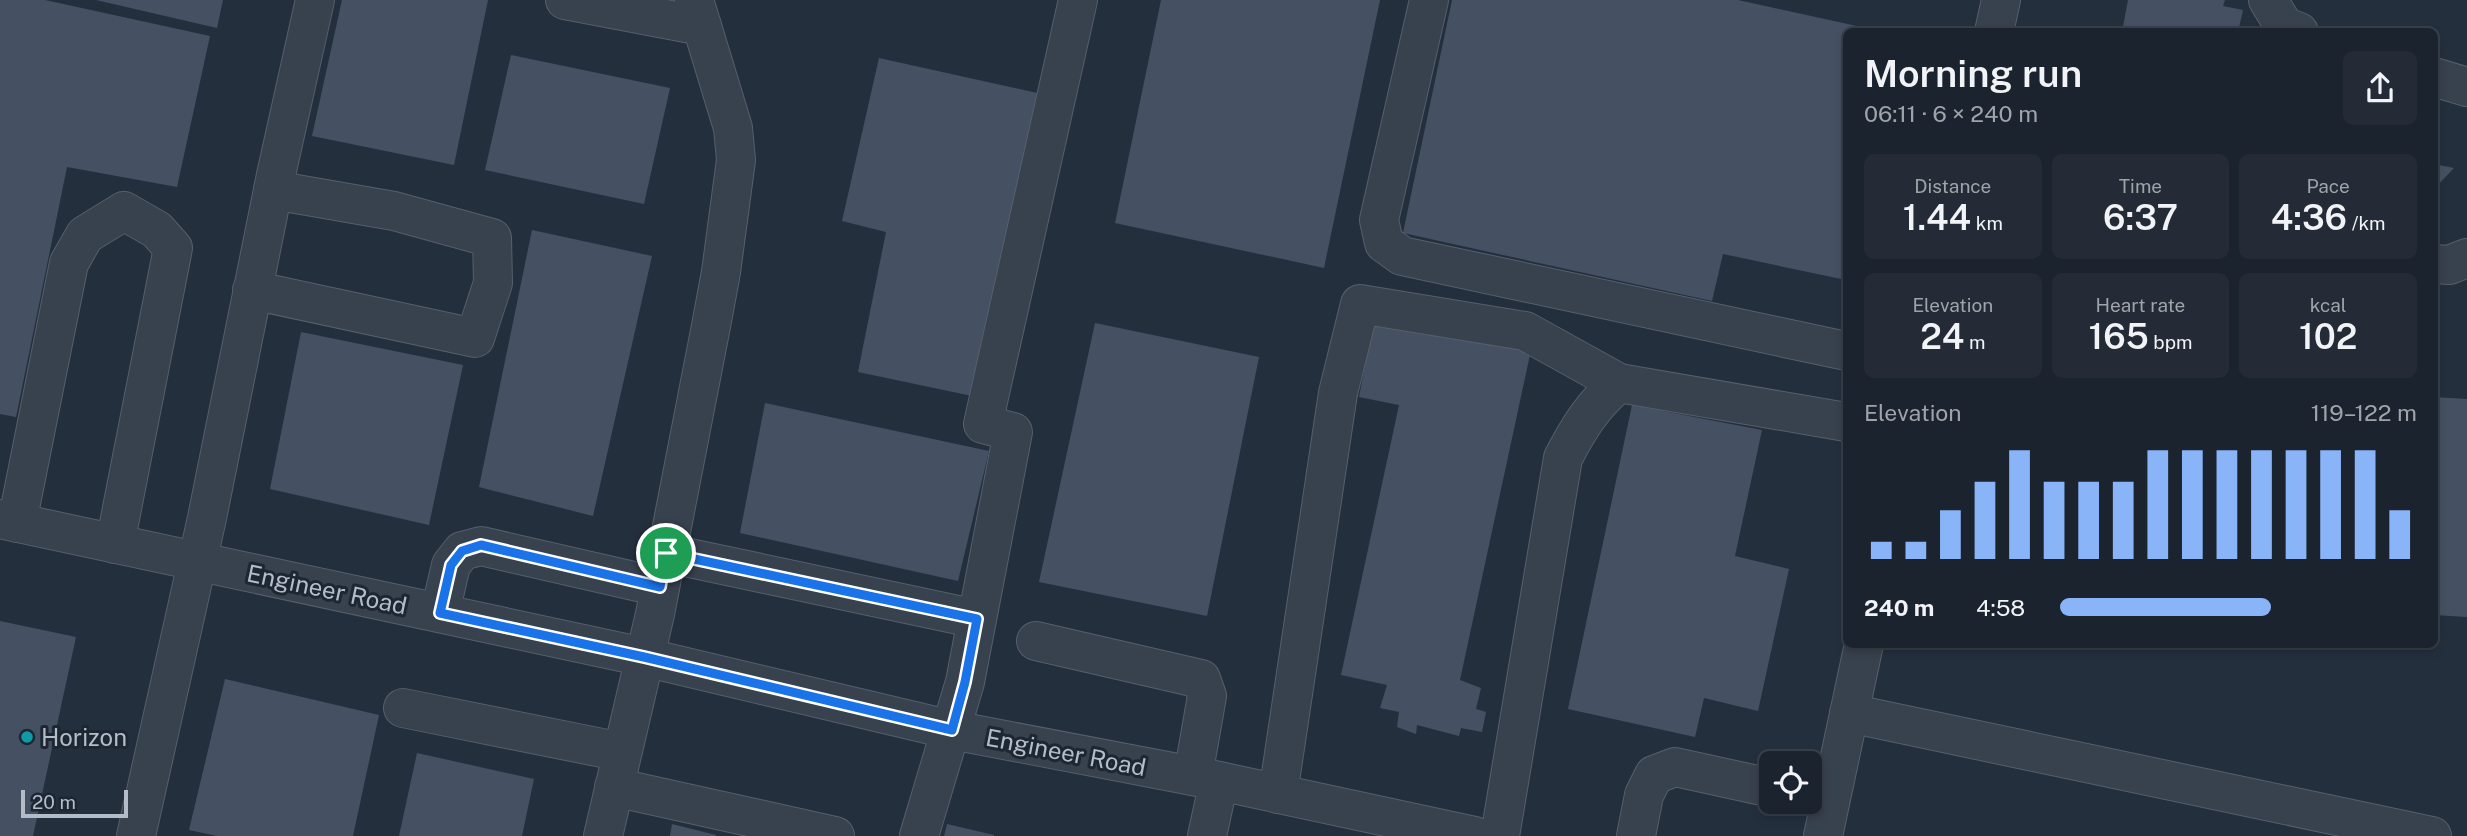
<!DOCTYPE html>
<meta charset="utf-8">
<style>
:root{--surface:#1b232e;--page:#242b36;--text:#f1f3f6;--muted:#a0a4aa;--line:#39404a;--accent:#8ab4f8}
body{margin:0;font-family:"Public Sans",sans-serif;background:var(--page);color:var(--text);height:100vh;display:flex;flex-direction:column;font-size:26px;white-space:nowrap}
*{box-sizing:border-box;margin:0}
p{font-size:23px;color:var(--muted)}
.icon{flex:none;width:38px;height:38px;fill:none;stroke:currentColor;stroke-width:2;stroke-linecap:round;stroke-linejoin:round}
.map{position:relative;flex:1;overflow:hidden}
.panel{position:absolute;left:1843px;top:28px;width:595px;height:620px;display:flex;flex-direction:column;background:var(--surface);border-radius:10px;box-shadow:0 4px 10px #0003,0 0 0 2px var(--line)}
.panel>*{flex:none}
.buttons{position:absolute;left:1759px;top:751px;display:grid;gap:14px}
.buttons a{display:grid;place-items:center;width:63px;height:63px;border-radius:10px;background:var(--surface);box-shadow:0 4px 10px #0003,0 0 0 2px var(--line);font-size:35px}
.scale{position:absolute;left:21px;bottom:18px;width:107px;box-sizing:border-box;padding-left:7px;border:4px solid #b4bcc9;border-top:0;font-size:19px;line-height:24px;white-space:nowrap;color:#b4bcc9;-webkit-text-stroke:5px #1d2633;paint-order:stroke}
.pin{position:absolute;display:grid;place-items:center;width:60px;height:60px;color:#fff;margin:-30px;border:4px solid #fff;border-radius:50%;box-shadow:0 2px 7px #0007}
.round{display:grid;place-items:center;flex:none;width:74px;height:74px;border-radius:10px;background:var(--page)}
.headline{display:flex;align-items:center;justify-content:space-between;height:119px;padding:0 21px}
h1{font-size:38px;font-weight:600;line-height:52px}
.metrics{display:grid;grid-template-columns:repeat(3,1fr);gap:10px;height:119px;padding:7px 21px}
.metrics div{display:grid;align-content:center;border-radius:10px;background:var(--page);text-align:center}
.metrics b{font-size:35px;font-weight:600}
.metrics small{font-size:19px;font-weight:400}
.metrics p{font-size:19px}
.chart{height:196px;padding:14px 21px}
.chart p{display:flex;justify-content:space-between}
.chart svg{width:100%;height:126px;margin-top:7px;stroke:var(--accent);stroke-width:6}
ul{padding:0 21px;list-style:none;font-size:23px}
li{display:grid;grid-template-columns:112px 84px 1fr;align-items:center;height:52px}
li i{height:18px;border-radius:9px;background:var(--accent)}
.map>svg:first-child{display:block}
.building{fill:#455162}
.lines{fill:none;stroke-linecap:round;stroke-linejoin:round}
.minor-casing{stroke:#565f6c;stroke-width:40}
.minor{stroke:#38414e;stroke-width:38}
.route-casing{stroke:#fff;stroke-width:14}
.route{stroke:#1a73e8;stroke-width:9}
.culture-dot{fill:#0f9aa8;stroke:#1d2633;stroke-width:2.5}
.labels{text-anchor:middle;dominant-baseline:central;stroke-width:6;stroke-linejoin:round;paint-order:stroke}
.street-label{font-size:24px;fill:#b4bcc9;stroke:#1d2633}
.poi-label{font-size:24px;fill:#b4bcc9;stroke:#1d2633;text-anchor:start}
</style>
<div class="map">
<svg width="2467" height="836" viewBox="0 0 2467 836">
<rect width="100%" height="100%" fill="#242f3e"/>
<g class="building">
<polygon points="0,0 45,0 210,36 177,187 67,167 16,417 0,414"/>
<polygon points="96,0 223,0 217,28"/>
<polygon points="342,0 488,0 454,165 312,136"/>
<polygon points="1161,0 1380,0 1324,268 1115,223"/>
<polygon points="1452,0 1738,0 1875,30 1846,32 1846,280 1723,254 1712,301 1403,233"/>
<polygon points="2128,0 2225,0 2223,6 2243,10 2238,32 2122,32"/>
<polygon points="511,55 670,88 644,204 485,170"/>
<polygon points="879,58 1037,93 972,396 858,372 886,232 842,221"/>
<polygon points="2434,164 2454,168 2434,189"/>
<polygon points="532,230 652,256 593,516 479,487"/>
<polygon points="1374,318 1531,350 1460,680 1481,688 1476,709 1486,712 1482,732 1461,728 1459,736 1417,725 1416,734 1397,727 1399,712 1380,708 1387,685 1341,675 1399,405 1359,397"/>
<polygon points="1095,323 1259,357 1207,616 1039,582"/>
<polygon points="301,332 463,365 429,525 270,489"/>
<polygon points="2434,397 2467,399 2467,617 2434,615"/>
<polygon points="765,403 989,451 958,581 740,533"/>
<polygon points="1632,405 1762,430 1735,556 1789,569 1758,711 1704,698 1695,737 1568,709"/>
<polygon points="0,621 76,637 33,836 0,836"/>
<polygon points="225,679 379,715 353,836 217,836 189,830"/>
<polygon points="417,753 534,779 522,836 399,836"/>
<polygon points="672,824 716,835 716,836 670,836"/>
<polygon points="947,824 994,835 994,836 944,836"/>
</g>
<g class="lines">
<g class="minor-casing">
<g id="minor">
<polyline points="565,0 702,26"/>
<polyline points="1429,0 1379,220 1384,243 1402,256 1846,351"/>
<polyline points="2268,0 2284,26 2299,32"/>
<polyline points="1994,32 2001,0"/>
<polyline points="2434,77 2467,87"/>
<polyline points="2434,264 2449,265 2467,258"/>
<polyline points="252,290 475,338 493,283 492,238 394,211 273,190"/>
<polyline points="0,519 644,657 952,730 1219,781 1475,836"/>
<polyline points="17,523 69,263 85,235 124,211 157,230 173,248 115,544"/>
<polyline points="666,553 977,619"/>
<polyline points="440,613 451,565 462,551 481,546 660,587"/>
<polyline points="1036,641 1201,679 1207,696 1193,776"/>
<polyline points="403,708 622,752"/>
<polyline points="1849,713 2432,836"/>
<polyline points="614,787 835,836"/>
<polyline points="1278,794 1338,393 1360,304 1525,331 1619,383"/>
<polyline points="136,836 207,518 276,175 315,0"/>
<polyline points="603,836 655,614 711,326 721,272 736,160 733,128 694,0"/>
<polyline points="919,836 965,682 1013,432 983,424 1078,0"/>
<polyline points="1207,836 1219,781"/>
<path d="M 1500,836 L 1563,458 C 1578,429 1593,404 1619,383 L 1846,422"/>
<polyline points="1636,836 1644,795 1654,775 1675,767 1771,788"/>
<polyline points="1823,836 1864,644"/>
</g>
</g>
<use href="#minor" class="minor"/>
</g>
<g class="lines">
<g class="route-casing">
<polygon id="route" points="481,545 660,587 666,553 977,619 965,682 952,730 644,657 440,613 451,565 462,551"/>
</g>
<use href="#route" class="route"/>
</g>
<circle class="culture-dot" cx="27" cy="737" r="7"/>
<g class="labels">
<g class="street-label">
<text transform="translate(327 589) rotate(12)">Engineer Road</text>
<text transform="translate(1066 752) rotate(11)">Engineer Road</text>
</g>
<g class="poi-label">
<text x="41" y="737">Horizon</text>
</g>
</g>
</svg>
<div class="buttons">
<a><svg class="icon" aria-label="locate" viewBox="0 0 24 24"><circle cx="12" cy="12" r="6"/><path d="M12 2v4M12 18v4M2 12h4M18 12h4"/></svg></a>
</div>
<div class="scale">20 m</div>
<div class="pin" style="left:666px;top:553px;background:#1e9e55"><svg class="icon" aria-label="arrive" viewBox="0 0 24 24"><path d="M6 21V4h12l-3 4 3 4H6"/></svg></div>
<section class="panel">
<div class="headline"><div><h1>Morning run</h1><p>06:11 · 6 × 240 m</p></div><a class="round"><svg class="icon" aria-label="share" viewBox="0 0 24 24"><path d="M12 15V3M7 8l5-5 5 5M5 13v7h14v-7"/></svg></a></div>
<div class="metrics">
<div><p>Distance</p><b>1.44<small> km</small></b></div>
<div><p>Time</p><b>6:37</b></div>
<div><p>Pace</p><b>4:36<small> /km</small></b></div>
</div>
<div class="metrics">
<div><p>Elevation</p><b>24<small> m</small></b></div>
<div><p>Heart rate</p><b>165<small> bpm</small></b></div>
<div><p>kcal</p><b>102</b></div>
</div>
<div class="chart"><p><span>Elevation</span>119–122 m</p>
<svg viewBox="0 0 160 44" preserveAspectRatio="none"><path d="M5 44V38M15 44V38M25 44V27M35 44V17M45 44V6M55 44V17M65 44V17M75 44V17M85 44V6M95 44V6M105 44V6M115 44V6M125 44V6M135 44V6M145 44V6M155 44V27"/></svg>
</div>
<ul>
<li><b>240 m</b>4:58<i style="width:59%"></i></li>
</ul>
</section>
</div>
